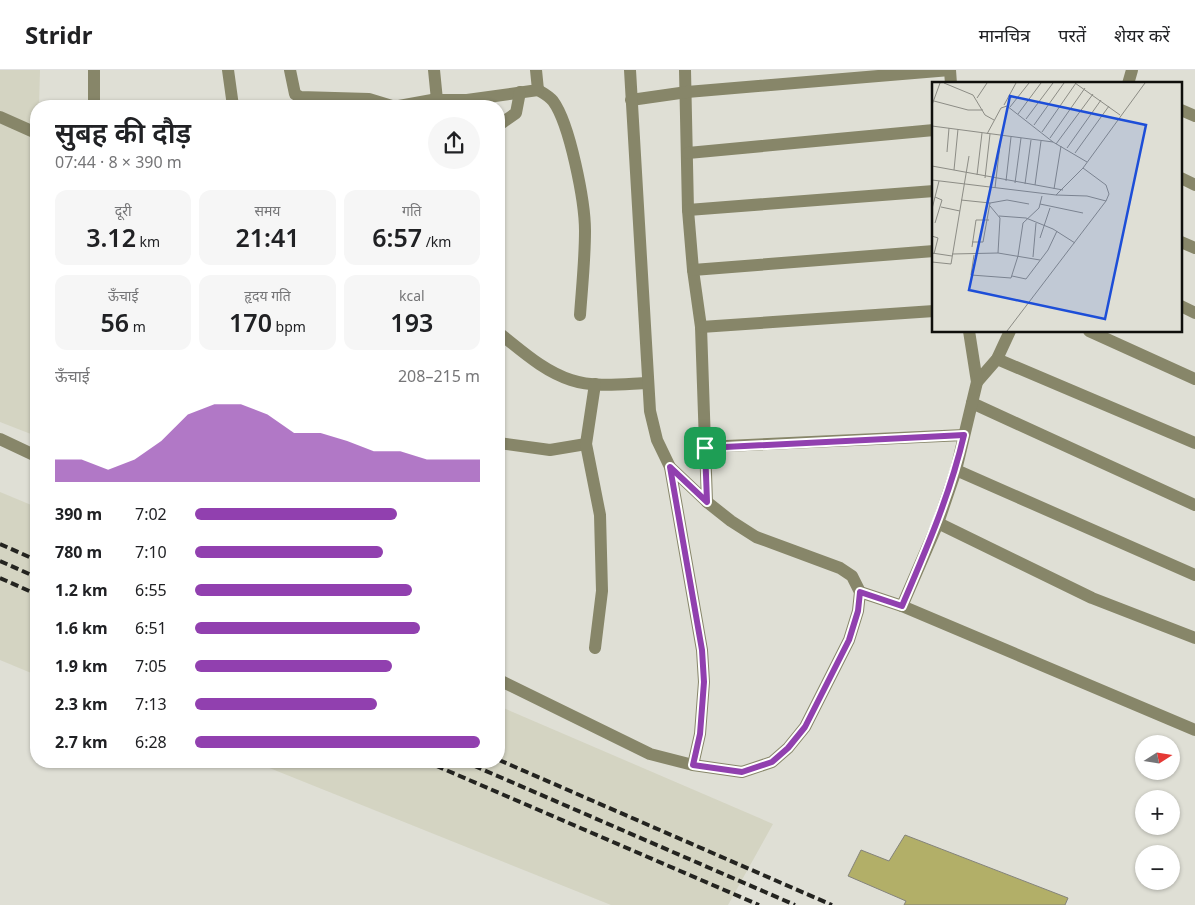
<!DOCTYPE html>
<html lang="hi">
<meta charset="utf-8">
<style>
:root{--surface:#fff;--page:#f6f6f6;--text:#202124;--muted:#757577;--line:#e0e0e0;--accent:#9140af}
body{margin:0;font-family:"Noto Sans","Noto Sans Devanagari",sans-serif;background:var(--page);color:var(--text);height:100vh;display:flex;flex-direction:column;font-size:19px;white-space:nowrap}
*{box-sizing:border-box;margin:0}
p{font-size:16px;color:var(--muted)}
.icon{flex:none;width:28px;height:28px;fill:none;stroke:currentColor;stroke-width:2;stroke-linecap:round;stroke-linejoin:round}
.map{position:relative;flex:1;overflow:hidden}
.side{position:absolute;left:30px;top:30px;width:475px;height:668px;display:flex;flex-direction:column;background:var(--surface);border-radius:20px;box-shadow:0 1px 4px #0004}
.side>*{flex:none}
.needle{width:32px;rotate:78deg}
.buttons{position:absolute;left:1135px;top:665px;display:grid;gap:10px}
.buttons a{display:grid;place-items:center;width:45px;height:45px;border-radius:50%;background:var(--surface);box-shadow:0 1px 4px #0004;font-size:25px}
.pin{position:absolute;display:grid;place-items:center;width:42px;height:42px;color:#fff;margin:-21px;border-radius:10px;box-shadow:0 2px 8px #0006}
.round{display:grid;place-items:center;flex:none;width:52px;height:52px;border-radius:26px;background:var(--page)}
.summary{display:flex;align-items:center;justify-content:space-between;height:85px;padding:0 25px}
h1{font-size:28px;font-weight:600;line-height:38px}
.figures{display:grid;grid-template-columns:repeat(3,1fr);gap:8px;height:85px;padding:5px 25px}
.figures div{display:grid;align-content:center;border-radius:12px;background:var(--page);text-align:center}
.figures b{font-size:25px;font-weight:600}
.figures small{font-size:14px;font-weight:400}
.figures p{font-size:14px}
.chart{height:140px;padding:10px 25px}
.chart p{display:flex;justify-content:space-between}
.chart svg{width:100%;height:90px;margin-top:5px;fill:var(--accent);opacity:.7}
ul{padding:0 25px;list-style:none;font-size:16px}
li{display:grid;grid-template-columns:80px 60px 1fr;align-items:center;height:38px}
li i{height:12px;border-radius:6px;background:var(--accent)}
header{display:flex;align-items:center;gap:30px;box-sizing:border-box;height:70px;padding:0 25px;background:var(--surface);border-bottom:1px solid var(--line)}
header strong{font-size:24px}
nav{display:flex;gap:28px;margin-inline-start:auto;font-size:18px}
.map>svg:first-child{display:block}
.built{fill:#d4d4c2}
.building{fill:#b2af68;stroke:#84837a}
.lines{fill:none;stroke-linecap:round;stroke-linejoin:round}
.minor{stroke:#878669;stroke-width:12}
.rail{stroke:#242420;stroke-width:4;stroke-dasharray:8 4;stroke-linecap:butt}
.route-casing{stroke:#fff;stroke-width:10}
.route{stroke:#9140af;stroke-width:6}
.inset-road{fill:none;stroke:#8c8c85;stroke-width:1}
.view{fill:#1d4ed8;fill-opacity:0.15;stroke:#1d4ed8;stroke-width:2.5}
.inset-edge{fill:none;stroke:#0f0f0c;stroke-width:2.5}
</style>
<header>
<strong>Stridr</strong>
<nav><a>मानचित्र</a><a>परतें</a><a>शेयर करें</a></nav>
</header>
<div class="map">
<svg width="1195" height="835" viewBox="0 0 1195 835">
<rect width="100%" height="100%" fill="#dfdfd5"/>
<g class="built">
<polygon points="0,0 40,0 39,36 36,36 36,366 0,352"/>
<polygon points="0,422 36,437 36,605 0,590"/>
<polygon points="499,636 773,754 728,835 611,835 252,691 499,691"/>
</g>
<polygon class="building" points="905,765 1068,828 1065,835 904,835 906,831 848,806 861,780 889,791"/>
<g class="lines">
<g class="minor">
<polyline points="228,0 233,36"/>
<polyline points="290,0 295,24 300,27 369,29 392,36"/>
<polyline points="434,0 437,30"/>
<polyline points="685,0 688,140 693,200 701,257 707,432"/>
<polyline points="950,0 951,14"/>
<polyline points="1128,14 1132,0"/>
<path d="M 538,20 C 543,23 549,26 553,31 C 570,54 585,132 585,161 C 585,189 582,217 580,245"/>
<polyline points="631,30 687,22 950,0"/>
<polyline points="94,36 94,0"/>
<polyline points="399,36 432,30 467,30 538,20 536,0"/>
<polyline points="1181,40 1195,46"/>
<polyline points="0,47 36,63"/>
<polyline points="499,55 516,43 520,22"/>
<polyline points="688,83 934,60"/>
<polyline points="1181,108 1195,115"/>
<polyline points="688,140 934,121"/>
<polyline points="1181,172 1195,178"/>
<polyline points="693,200 934,181"/>
<polyline points="1181,236 1195,243"/>
<polyline points="701,257 934,241"/>
<polyline points="1089,261 1195,309"/>
<path d="M 499,263 C 521,280 543,301 571,310 C 595,318 623,314 648,313"/>
<polyline points="997,289 1195,373"/>
<polyline points="977,312 997,289 1010,261"/>
<polyline points="972,333 1195,435"/>
<polyline points="0,369 36,386"/>
<polyline points="499,373 550,380 586,374"/>
<polyline points="705,377 964,365"/>
<polyline points="670,397 702,580 704,612 700,664 693,695"/>
<polyline points="956,400 1195,505"/>
<polyline points="938,453 1092,528 1195,568"/>
<polyline points="860,522 902,536 1195,660"/>
<polyline points="902,536 938,453 956,400 977,312 969,261"/>
<polyline points="595,578 602,521 600,445 586,374 595,314"/>
<polyline points="499,610 650,684 693,695 742,702 772,692 788,678 805,657 849,570 858,541 860,522 852,506 840,498 756,467 731,451 707,432 670,397 657,370 650,341 630,0"/>
</g>
<g class="rail">
<polyline points="0,474 36,490"/>
<polyline points="0,491 36,507"/>
<polyline points="0,508 36,524"/>
<polyline points="499,690 832,835"/>
<polyline points="425,691 759,835"/>
<polyline points="463,691 795,835"/>
</g>
</g>
<g class="lines">
<g class="route-casing">
<path id="route" d="M 964,365 C 950,425 926,480 902,536 L 860,522 L 858,541 L 849,570 L 805,657 L 788,678 L 772,692 L 742,702 L 693,695 L 700,664 L 704,612 L 702,580 L 670,397 L 707,432 L 705,378 Z"/>
</g>
<use href="#route" class="route"/>
</g>
<g transform="translate(932 12)">
<rect width="250" height="250" fill="#dfdfd5"/>
<path class="inset-road" d="M 12,1 L 41,13 L 53,33 L 62,38M 143,1 L 188,33M 45,16 L 55,1M 2,19 L 36,28 L 51,28M 0,23 L 8,1M 72,23 L 84,1M 78,25 L 97,1M 86,32 L 109,1M 94,37 L 121,1M 102,43 L 132,1M 0,44 L 121,60 L 155,80M 110,50 L 144,1M 55,52 L 69,26 L 75,24 L 121,60M 118,56 L 153,6M 124,62 L 161,12M 135,66 L 169,18M 15,70 L 17,46M 143,71 L 177,24M 0,84 L 131,108M 22,88 L 26,47M 45,93 L 50,51M 53,96 L 58,52M 0,98 L 124,113 L 151,86 L 213,1M 74,99 L 79,55M 83,101 L 89,56M 93,102 L 99,58M 103,103 L 109,59M 63,106 L 69,54M 122,107 L 129,64M 124,113 L 155,114 L 174,119M 3,115 L 10,118 L 3,141M 29,118 L 58,121 L 51,160 L 40,160M 58,121 L 75,118 L 97,122M 108,122 L 151,131M 9,125 L 28,129M 0,127 L 7,99M 67,134 L 94,136 L 121,147 L 143,161M 0,154 L 6,156 L 2,172M 108,156 L 118,126M 40,165 L 44,138 L 57,138M 0,171 L 20,174M 66,171 L 108,178M 20,172 L 66,171 L 68,136 L 58,124M 42,173 L 39,193 L 79,196 L 86,174 L 91,141 L 107,126 L 110,114M 101,175 L 104,141M 0,180 L 19,182 L 37,74M 80,194 L 94,197 L 116,168 L 125,149M 75,249 L 174,119 L 177,112 L 174,103 L 151,86"/>
<path class="view" d="M 78,14 L 214,43 L 173,237 L 37,208 Z"/>
<rect width="250" height="250" class="inset-edge"/>
</g>
</svg>
<div class="buttons">
<a><svg class="needle" viewBox="-14 -14 28 28"><path d="M0-13l5 13h-10z" fill="#e53935"/><path d="M0 13l5-13h-10z" fill="#757577"/></svg></a>
<a>+</a>
<a>−</a>
</div>
<div class="pin" style="left:705px;top:378px;background:#1e9e55"><svg class="icon" aria-label="arrive" viewBox="0 0 24 24"><path d="M6 21V4h12l-3 4 3 4H6"/></svg></div>
<section class="side">
<div class="summary"><div><h1>सुबह की दौड़</h1><p>07:44 · 8 × 390 m</p></div><a class="round"><svg class="icon" aria-label="share" viewBox="0 0 24 24"><path d="M12 15V3M7 8l5-5 5 5M5 13v7h14v-7"/></svg></a></div>
<div class="figures">
<div><p>दूरी</p><b>3.12<small> km</small></b></div>
<div><p>समय</p><b>21:41</b></div>
<div><p>गति</p><b>6:57<small> /km</small></b></div>
</div>
<div class="figures">
<div><p>ऊँचाई</p><b>56<small> m</small></b></div>
<div><p>हृदय गति</p><b>170<small> bpm</small></b></div>
<div><p>kcal</p><b>193</b></div>
</div>
<div class="chart"><p><span>ऊँचाई</span>208–215 m</p>
<svg viewBox="0 0 160 44" preserveAspectRatio="none"><path d="M0 44V33L10 33L20 38L30 33L40 24L50 11L60 6L70 6L80 11L90 20L100 20L110 24L120 29L130 29L140 33L150 33L160 33V44z"/></svg>
</div>
<ul>
<li><b>390 m</b>7:02<i style="width:71%"></i></li>
<li><b>780 m</b>7:10<i style="width:66%"></i></li>
<li><b>1.2 km</b>6:55<i style="width:76%"></i></li>
<li><b>1.6 km</b>6:51<i style="width:79%"></i></li>
<li><b>1.9 km</b>7:05<i style="width:69%"></i></li>
<li><b>2.3 km</b>7:13<i style="width:64%"></i></li>
<li><b>2.7 km</b>6:28<i style="width:100%"></i></li>
</ul>
</section>
</div>
